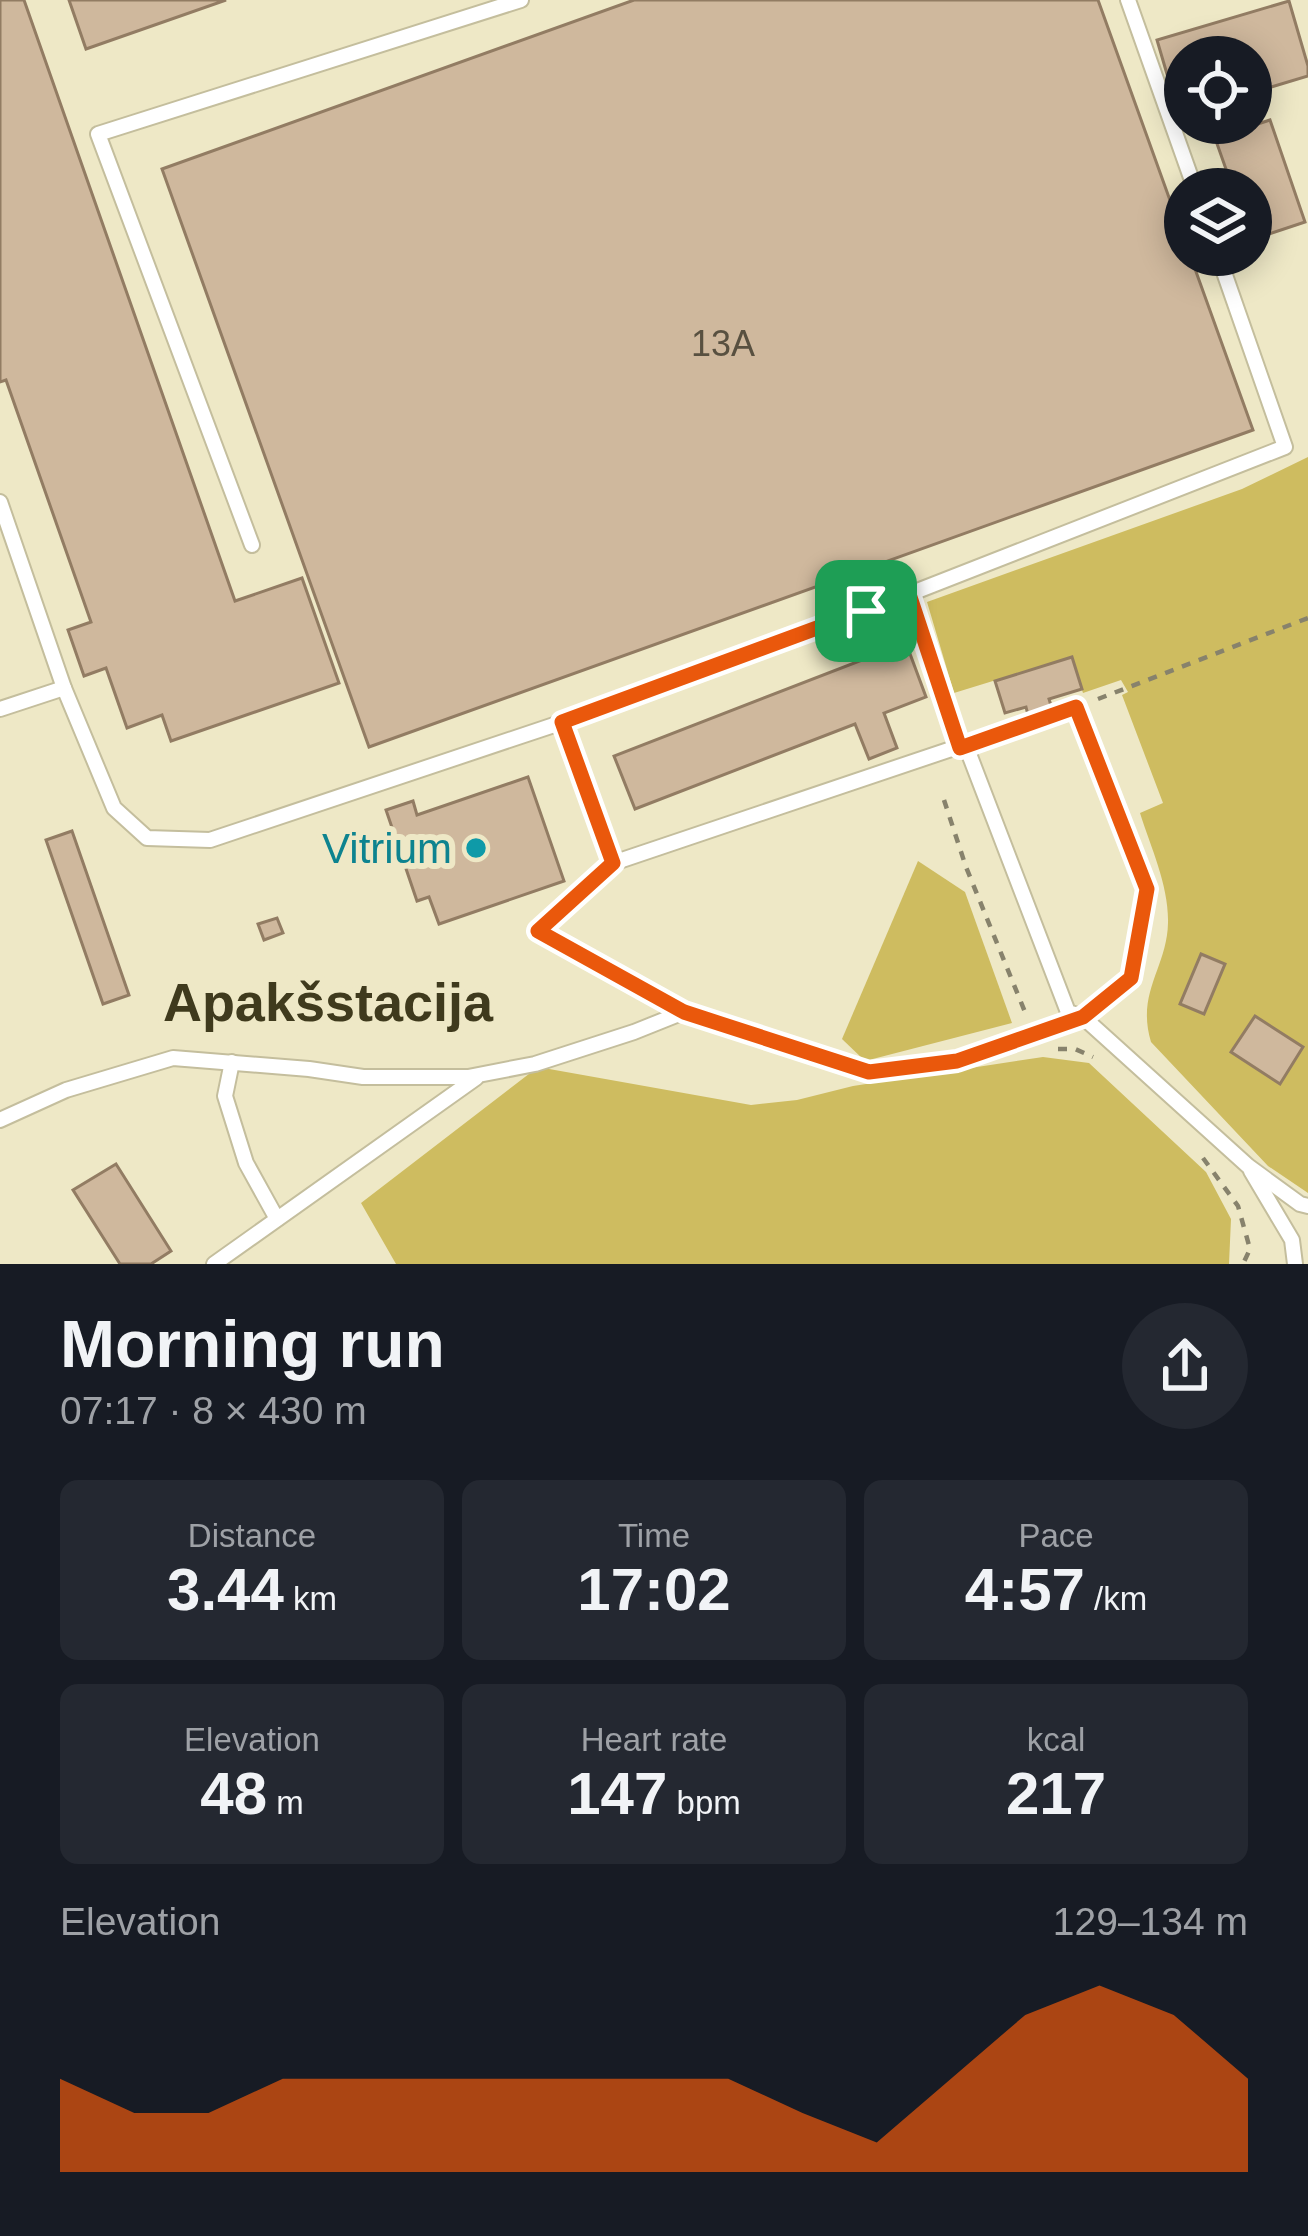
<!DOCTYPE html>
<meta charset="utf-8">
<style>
:root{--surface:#171b24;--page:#242831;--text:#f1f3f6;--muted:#9ea1a6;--accent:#ea580c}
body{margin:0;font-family:Arial,sans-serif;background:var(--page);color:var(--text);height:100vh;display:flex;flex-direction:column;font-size:45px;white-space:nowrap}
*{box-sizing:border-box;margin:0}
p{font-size:39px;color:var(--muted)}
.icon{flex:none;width:66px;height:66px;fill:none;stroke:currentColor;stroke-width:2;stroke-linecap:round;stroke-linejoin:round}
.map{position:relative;height:1264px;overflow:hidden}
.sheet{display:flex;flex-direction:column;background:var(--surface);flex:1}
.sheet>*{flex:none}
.controls{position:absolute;left:1164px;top:36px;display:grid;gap:24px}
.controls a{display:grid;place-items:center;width:108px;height:108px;border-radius:50%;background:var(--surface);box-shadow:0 6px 30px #0003;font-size:60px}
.pin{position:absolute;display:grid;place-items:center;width:102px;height:102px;color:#fff;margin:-51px;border-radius:24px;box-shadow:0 6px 18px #0006}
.round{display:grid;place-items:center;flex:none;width:126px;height:126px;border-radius:63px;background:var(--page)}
.headline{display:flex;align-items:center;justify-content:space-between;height:204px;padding:0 60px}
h1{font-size:66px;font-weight:800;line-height:90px}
.figures{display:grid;grid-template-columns:repeat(3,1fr);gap:18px;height:204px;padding:12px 60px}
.figures div{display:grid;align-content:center;border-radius:18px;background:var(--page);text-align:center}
.figures b{font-size:60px;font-weight:800}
.figures small{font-size:33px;font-weight:400}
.figures p{font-size:33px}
.chart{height:336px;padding:24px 60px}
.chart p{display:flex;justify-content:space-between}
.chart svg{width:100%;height:216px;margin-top:12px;fill:var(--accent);opacity:.7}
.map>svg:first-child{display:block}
.green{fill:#cebc60}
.building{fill:#cfb89d;stroke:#927c63;stroke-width:3}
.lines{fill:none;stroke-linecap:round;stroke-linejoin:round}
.lane-casing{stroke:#c4be9d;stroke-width:18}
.path{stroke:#87826c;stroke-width:4.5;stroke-dasharray:9 9;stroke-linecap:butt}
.lane{stroke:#fff;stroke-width:14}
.route-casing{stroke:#fff;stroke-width:24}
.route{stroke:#ea580c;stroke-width:15}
.culture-dot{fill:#0f9aa8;stroke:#eee8c6;stroke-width:4.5}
.labels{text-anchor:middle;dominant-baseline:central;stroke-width:12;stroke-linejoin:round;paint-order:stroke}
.number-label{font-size:36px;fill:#585040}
.culture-label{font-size:42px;fill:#0d838f;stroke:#eee8c6;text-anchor:end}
.district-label{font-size:54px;font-weight:bold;fill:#3f3a1d;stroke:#eee8c6}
</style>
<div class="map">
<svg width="1308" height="1264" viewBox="0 0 1308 1264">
<rect width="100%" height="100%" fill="#eee8c6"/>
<g class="green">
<path d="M 1308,457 L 1308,1193 L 1268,1166 L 1151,1042 C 1136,992 1167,968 1168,923 C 1169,886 1151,848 1140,813 L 1163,803 L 1122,695 L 1128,692 L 1121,680 L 1083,693 L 1071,657 L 954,693 L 927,602 L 1242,489 Z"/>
<polygon points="918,861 965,892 1012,1023 865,1061 842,1039"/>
<polygon points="1043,1057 1089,1063 1206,1172 1231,1219 1229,1264 396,1264 361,1203 538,1067 751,1105 797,1100 853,1086"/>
</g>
<g class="building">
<polygon points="0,0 24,0 235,601 302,578 339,683 171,741 162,715 127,728 106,668 84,676 68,630 91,622 6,380 0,382"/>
<polygon points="69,0 226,0 86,49"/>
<polygon points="634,0 1098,0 1185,242 1185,255 1190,255 1253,430 369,747 162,169"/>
<polygon points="1289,1 1308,66 1308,76 1251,93 1251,57 1185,57 1185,113 1179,115 1157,40"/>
<polygon points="1270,120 1305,222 1251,240 1251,189 1233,189 1215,138"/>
<polygon points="906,643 926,697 884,713 897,748 869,759 855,724 635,809 614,756"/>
<polygon points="1072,657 1082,689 1049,699 1053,712 1029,719 1026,707 1005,713 995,681"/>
<polygon points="528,777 564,881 439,924 429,897 417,901 386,810 413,801 417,815"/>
<polygon points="72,831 129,995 103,1004 46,840"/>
<polygon points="277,918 283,933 264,940 258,924"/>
<polygon points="1201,954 1225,964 1204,1014 1180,1004"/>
<polygon points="1255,1016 1303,1047 1280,1084 1231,1052"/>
<polygon points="116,1164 171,1251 151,1264 120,1264 73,1190"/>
</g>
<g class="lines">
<g class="lane-casing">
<g id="lane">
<polyline points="1128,0 1195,189"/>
<polyline points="0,502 64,688 114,808 147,838 210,840 563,722 866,611 1285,447 1218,255"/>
<polyline points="252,545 98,134 521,0"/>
<polyline points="909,594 960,749"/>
<polygon points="1076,707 1147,888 1131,978 1083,1017 957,1061 869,1072 684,1012 537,931 613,863"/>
<polyline points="0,709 64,688"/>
<polyline points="563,722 613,863"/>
<polyline points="966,746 1068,1012 1083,1017 1248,1166 1300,1204 1308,1206"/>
<polyline points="232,1062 225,1096 246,1163 277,1219"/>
<polyline points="0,1120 66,1090 173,1058 309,1069 363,1077 468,1077 535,1064 634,1032 684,1012"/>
<polyline points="1251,1171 1292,1240 1295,1264"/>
<polyline points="214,1264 476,1078"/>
</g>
</g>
<g class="path">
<polyline points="1098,699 1308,618"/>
<polyline points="944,800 966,867 1025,1012"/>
<polyline points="1058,1049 1075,1049 1093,1057"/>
<polyline points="1203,1158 1238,1206 1250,1249 1243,1264"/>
</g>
<use href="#lane" class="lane"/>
</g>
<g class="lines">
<g class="route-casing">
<polygon id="route" points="909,594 960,748 1076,707 1147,889 1131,978 1083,1017 957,1061 869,1072 684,1012 538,931 613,863 562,722"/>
</g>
<use href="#route" class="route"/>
</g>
<circle class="culture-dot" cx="476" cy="848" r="12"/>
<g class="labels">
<g class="number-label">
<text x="723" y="343">13A</text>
</g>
<g class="culture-label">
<text x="452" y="848">Vitrium</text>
</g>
<g class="district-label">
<text x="328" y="1002">Apakšstacija</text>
</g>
</g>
</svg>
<div class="controls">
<a><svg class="icon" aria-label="locate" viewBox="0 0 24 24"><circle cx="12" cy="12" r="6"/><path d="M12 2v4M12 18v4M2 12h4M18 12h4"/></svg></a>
<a><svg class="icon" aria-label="layers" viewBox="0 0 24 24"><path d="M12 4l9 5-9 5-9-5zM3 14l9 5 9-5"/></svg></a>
</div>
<div class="pin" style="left:866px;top:611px;background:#1e9e55"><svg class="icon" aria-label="arrive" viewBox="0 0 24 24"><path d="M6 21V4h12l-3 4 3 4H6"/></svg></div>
</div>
<section class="sheet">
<div class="headline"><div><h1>Morning run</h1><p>07:17 · 8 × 430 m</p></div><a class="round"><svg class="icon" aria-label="share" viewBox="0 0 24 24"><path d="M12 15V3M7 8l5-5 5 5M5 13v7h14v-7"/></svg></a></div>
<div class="figures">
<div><p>Distance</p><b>3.44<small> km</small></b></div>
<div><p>Time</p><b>17:02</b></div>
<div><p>Pace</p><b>4:57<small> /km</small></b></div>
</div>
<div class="figures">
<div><p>Elevation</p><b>48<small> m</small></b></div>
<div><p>Heart rate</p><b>147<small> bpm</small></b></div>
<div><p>kcal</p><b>217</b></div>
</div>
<div class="chart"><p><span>Elevation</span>129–134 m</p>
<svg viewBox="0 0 160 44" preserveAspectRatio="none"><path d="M0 44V25L10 32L20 32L30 25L40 25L50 25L60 25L70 25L80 25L90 25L100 32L110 38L120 25L130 12L140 6L150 12L160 25V44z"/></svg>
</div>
</section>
